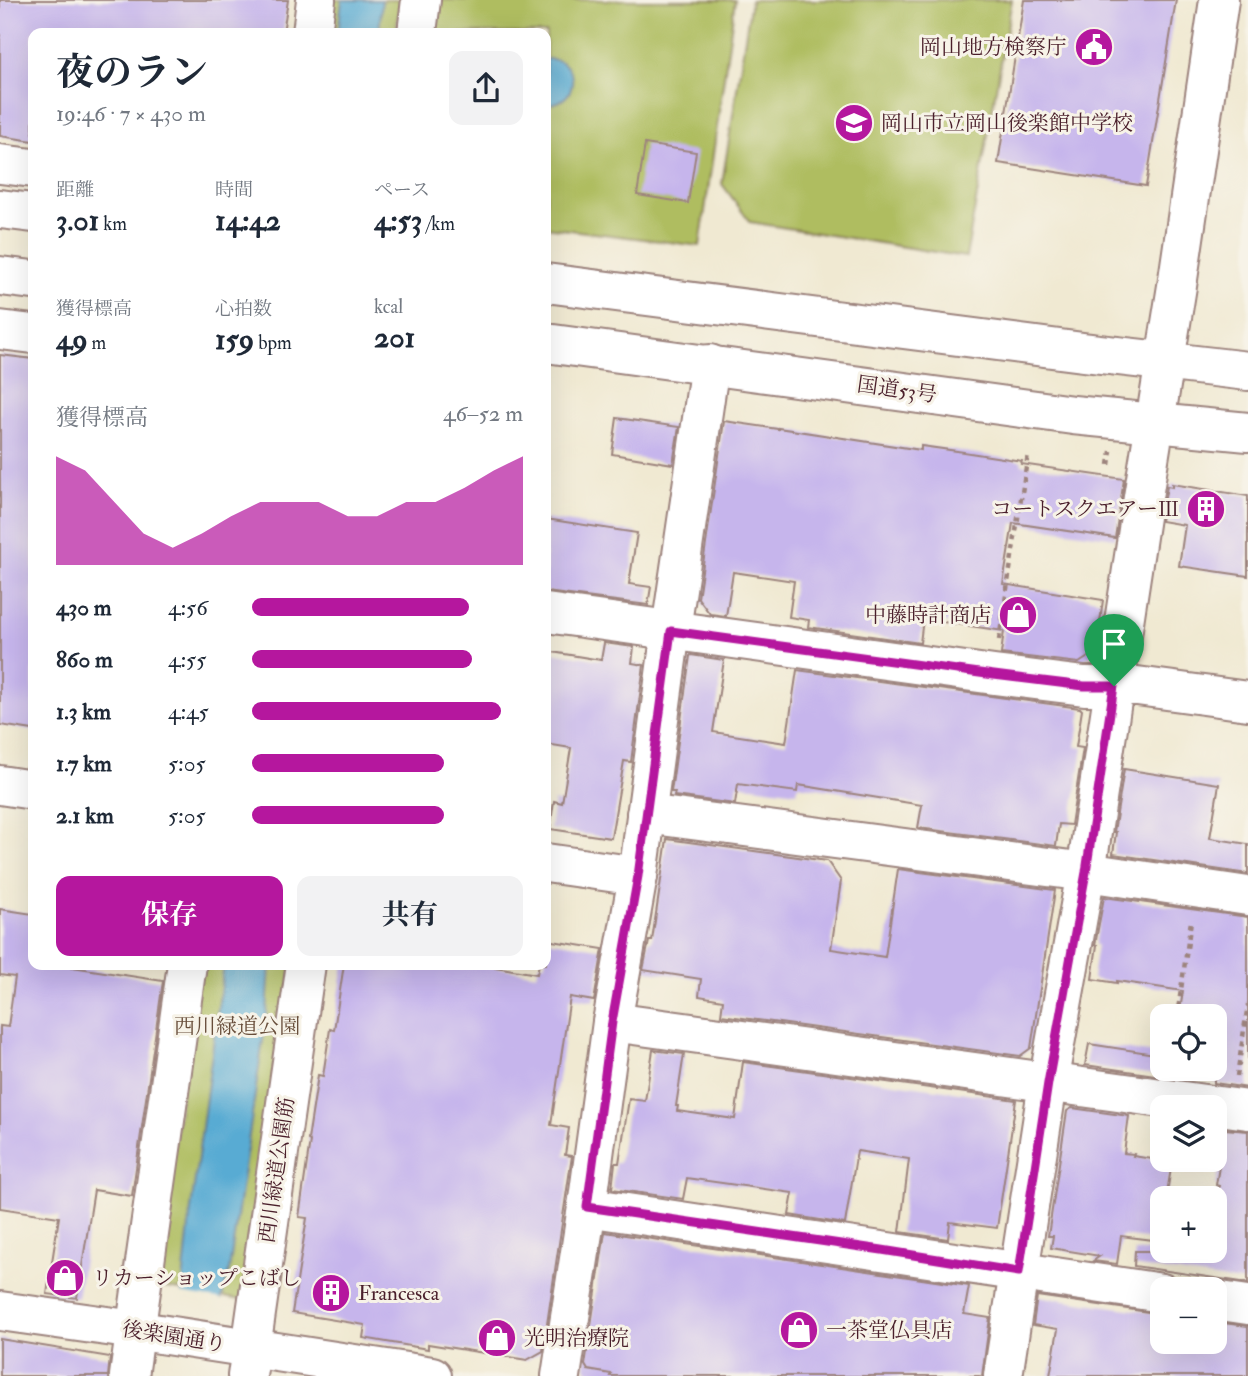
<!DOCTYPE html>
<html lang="ja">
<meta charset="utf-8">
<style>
:root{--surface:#fff;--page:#f2f2f3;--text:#1f2937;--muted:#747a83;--accent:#b5179e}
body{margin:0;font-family:"IM FELL Double Pica","Noto Serif JP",serif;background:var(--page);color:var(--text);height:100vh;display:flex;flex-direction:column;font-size:26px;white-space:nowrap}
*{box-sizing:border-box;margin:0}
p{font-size:23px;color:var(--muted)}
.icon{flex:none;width:38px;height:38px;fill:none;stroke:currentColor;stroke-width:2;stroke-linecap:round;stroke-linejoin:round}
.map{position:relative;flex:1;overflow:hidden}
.details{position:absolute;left:28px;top:28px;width:523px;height:942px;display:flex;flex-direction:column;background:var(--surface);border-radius:14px;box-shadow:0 7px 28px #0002}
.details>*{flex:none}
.buttons{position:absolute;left:1150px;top:1004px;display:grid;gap:14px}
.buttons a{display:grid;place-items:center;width:77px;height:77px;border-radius:14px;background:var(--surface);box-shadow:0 7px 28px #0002;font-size:35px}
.pin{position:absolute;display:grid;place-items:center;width:60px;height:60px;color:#fff;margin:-72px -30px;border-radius:50% 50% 50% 0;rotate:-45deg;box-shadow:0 0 7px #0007}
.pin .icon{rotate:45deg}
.round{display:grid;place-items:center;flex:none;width:74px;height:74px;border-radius:14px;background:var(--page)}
.headline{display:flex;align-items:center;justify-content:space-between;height:119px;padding:0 28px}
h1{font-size:38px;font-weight:700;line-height:52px}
.stats{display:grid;grid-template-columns:repeat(3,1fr);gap:10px;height:119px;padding:7px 28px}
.stats div{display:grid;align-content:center}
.stats b{font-size:30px;font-weight:700}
.stats small{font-size:19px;font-weight:400}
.stats p{font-size:19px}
.chart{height:196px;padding:14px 28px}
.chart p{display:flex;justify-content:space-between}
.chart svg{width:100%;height:126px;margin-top:7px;fill:var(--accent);opacity:.7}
.cta{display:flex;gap:14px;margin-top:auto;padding:14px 28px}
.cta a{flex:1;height:80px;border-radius:14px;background:var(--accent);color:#fff;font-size:28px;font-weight:700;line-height:80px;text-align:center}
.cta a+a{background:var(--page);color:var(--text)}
ul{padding:0 28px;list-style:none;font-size:23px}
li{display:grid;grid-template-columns:112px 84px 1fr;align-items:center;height:52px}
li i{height:18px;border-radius:9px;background:var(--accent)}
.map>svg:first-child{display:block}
.green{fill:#afbd60;stroke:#7c6e46;stroke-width:2}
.water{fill:#58abd3;stroke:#51657f;stroke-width:2}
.pier{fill:#f0e9d2}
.building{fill:#c6b5ec}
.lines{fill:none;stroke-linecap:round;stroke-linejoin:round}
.minor-casing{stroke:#9d847e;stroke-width:42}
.highway-casing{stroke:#9d847e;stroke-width:42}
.path{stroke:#9d847e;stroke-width:4.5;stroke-dasharray:5 5;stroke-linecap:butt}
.minor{stroke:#fff;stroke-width:38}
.highway{stroke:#fff;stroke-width:38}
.route-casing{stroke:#fff;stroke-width:14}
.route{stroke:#b5179e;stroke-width:9}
.labels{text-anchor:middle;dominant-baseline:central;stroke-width:6;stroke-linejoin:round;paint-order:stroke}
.poi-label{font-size:21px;fill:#4a1f2b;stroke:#f7f3e8;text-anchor:start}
.street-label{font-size:21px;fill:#4a1f2b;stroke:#f7f3e8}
.park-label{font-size:21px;fill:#684e3b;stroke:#f7f3e8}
</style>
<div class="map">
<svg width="1248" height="1376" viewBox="0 0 1248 1376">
<rect width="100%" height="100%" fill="#f7f3e8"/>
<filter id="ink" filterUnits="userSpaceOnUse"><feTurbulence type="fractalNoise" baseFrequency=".0143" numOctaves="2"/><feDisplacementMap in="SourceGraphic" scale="14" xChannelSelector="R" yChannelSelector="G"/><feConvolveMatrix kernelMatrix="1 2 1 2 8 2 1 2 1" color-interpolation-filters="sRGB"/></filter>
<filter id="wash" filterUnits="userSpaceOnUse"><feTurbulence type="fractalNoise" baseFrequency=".00686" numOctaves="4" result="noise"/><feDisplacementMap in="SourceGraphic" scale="28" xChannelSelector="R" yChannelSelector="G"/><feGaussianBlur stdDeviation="1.57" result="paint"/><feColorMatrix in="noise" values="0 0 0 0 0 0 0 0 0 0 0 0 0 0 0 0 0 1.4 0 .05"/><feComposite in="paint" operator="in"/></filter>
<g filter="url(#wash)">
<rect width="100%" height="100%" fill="#f0e9d2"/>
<g class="green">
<polygon points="328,0 400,0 396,33 324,33"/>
<polygon points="438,0 735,0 700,246 546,227 546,33 435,33"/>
<polygon points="751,0 1012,0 966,257 750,222 722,184"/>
<polygon points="200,964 292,964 242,1300 154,1286"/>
</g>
<g class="water">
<polygon points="342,0 382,0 379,33 338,33"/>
<path d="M 546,59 C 580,57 582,104 546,104 Z"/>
<polygon points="224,964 270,964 267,1013 229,1271 222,1297 207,1376 171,1376 182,1291 190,1216"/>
</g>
<polygon class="pier" points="179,1293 224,1300 211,1376 167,1376"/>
<g id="blocks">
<g class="building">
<polygon points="0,0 288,0 283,33 33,33 33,141 0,136"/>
<polygon points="1024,0 1176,0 1146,186 998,163"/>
<polygon points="645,144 696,152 688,203 637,195"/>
<polygon points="0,355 33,359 33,730 0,725"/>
<polygon points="617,418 679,427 673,464 612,454"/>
<polygon points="724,421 778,429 778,428 921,450 921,446 957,451 1022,461 1021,464 1124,479 1115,538 1013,523 1003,584 1103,600 1096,652 1079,663 1001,654 1004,631 923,619 920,643 808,627 809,620 789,617 794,581 733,572 726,616 710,614 698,598"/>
<polygon points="1172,484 1248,496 1248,576 1179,566 1185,525 1161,521 1167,486 1172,487"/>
<polygon points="546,519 637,533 629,584 651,587 648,605 546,592"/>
<polygon points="604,643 634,647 632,663 644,665 631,762 624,761 611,838 550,829 554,801 562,803 571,748 546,744 546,651 601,660"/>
<polygon points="691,655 724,660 713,732 786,743 797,670 1080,708 1082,710 1076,747 1083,748 1071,825 1059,824 1056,846 918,828 922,805 798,785 797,792 738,784 735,804 674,796 675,792 671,792 690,656"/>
<polygon points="1124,769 1219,784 1210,838 1248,844 1248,874 1113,854 1116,832 1114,832"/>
<polygon points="667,839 827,861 841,881 831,949 885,957 898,869 1055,890 1031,1048 1020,1056 721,1015 723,1000 699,996 701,979 643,970 649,941 652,941"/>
<polygon points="1104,897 1248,917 1248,1088 1214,1083 1214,1017 1179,1017 1183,991 1117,981 1117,983 1092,979 1097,945 1095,945"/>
<polygon points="0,909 33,914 33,964 73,964 72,967 163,981 132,1196 94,1190 77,1298 47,1294 59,1217 0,1208 0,1026 8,1027 15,977 0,975"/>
<polygon points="546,940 603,949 594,1001 570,997 551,1125 569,1128 565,1155 572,1156 543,1351 527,1360 428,1344 428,1349 363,1338 365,1325 292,1313 307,1218 299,1217 310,1141 308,1140 318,1075 323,1076 330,1029 334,1030 344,964 477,964 537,974 539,964 546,964"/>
<polygon points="1089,1044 1162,1055 1162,1076 1085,1065"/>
<polygon points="653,1050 684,1054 676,1106 678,1106 677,1111 735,1119 743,1062 1016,1100 997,1228 950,1222 948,1239 900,1232 909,1159 857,1151 845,1224 789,1215 793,1193 687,1178 683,1199 612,1189 615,1163 619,1163 629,1099 645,1101"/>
<polygon points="1072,1108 1129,1116 1124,1153 1134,1154 1133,1156 1172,1162 1166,1199 1162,1199 1162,1241 1121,1236 1117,1264 1093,1261 1100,1256 1051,1248 1053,1236 1048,1236 1067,1111"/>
<polygon points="1225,1129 1248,1131 1248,1283 1134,1266 1135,1251 1214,1251 1214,1217 1219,1186 1216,1185"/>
<polygon points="605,1232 969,1286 964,1314 990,1318 982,1376 610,1376 611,1374 588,1370 585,1365"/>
<polygon points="1037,1296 1162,1314 1162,1342 1214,1342 1214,1322 1248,1326 1248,1376 1050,1376 1058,1329 1033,1325"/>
<polygon points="0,1339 110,1357 108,1376 0,1376"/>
</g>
</g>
</g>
<g filter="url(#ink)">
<use href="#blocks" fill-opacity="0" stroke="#9d847e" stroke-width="2"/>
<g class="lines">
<g class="minor-casing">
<g id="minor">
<polyline points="312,33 316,0"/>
<polyline points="417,33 421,0"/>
<polyline points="0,164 33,168"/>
<polyline points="0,330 33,334"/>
<polyline points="546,613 994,675 1084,686 1137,686 1248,701"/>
<polyline points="0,785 33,790"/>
<polyline points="646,814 1086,872 1248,896"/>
<polyline points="546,863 638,876"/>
<polyline points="612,1022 1248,1110"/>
<polyline points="587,1207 1162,1293"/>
<polyline points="1214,1300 1248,1305"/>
<polyline points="0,1311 114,1327 432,1376"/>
<polyline points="129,1376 187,964"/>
<polyline points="247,1376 306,964"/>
<polyline points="561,1376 587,1207 612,1022 638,876 671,630 710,364"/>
<polyline points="1003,1376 1048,1083 1086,872 1143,497 1177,286 1219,0"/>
</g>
</g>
<g class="highway-casing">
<g id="highway">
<polyline points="0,209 33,213"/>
<polyline points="0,276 33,280"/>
<polyline points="546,283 1083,352 1248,371"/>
<polyline points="546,343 1073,415 1248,432"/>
</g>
</g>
<g class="path">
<polyline points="1109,465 1111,451"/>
<polyline points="999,640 1028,454"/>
<polyline points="1177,1017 1191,921"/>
<polyline points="1237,1076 1248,1004"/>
</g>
<use href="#minor" class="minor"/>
<use href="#highway" class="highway"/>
</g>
</g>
<g class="lines" filter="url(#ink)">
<g class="route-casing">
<polygon id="route" points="671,631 994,675 1084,686 1114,686 1086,872 1048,1083 1019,1272 882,1250 587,1207 612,1022 638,876"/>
</g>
<use href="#route" class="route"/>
</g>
<defs>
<g id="civic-disc" transform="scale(2.0125)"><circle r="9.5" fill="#b5179e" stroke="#f7f3e8"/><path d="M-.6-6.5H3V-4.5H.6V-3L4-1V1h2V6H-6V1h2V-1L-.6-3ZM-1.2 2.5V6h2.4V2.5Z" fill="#fff"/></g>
<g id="school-disc" transform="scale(2.0125)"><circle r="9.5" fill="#b5179e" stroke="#f7f3e8"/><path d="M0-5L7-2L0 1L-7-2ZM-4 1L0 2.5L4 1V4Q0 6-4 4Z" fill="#fff"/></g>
<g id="building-disc" transform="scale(2.0125)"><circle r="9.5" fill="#b5179e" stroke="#f7f3e8"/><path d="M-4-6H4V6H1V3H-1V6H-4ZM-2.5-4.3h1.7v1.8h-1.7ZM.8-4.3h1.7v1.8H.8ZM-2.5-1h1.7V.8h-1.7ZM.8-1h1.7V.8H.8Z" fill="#fff"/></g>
<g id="shop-disc" transform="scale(2.0125)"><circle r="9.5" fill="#b5179e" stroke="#f7f3e8"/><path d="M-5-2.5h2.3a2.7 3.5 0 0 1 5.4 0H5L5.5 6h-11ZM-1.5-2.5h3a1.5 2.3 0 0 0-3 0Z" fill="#fff"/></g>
</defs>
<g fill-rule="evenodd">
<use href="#civic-disc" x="1094" y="47"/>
<use href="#school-disc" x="854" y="123"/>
<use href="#building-disc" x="1206" y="509"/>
<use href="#shop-disc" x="1018" y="615"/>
<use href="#shop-disc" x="65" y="1278"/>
<use href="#building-disc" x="331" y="1293"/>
<use href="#shop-disc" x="799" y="1330"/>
<use href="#shop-disc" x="497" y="1338"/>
</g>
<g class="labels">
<g class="poi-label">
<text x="1067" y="47" text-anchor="end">岡山地方検察庁</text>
<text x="881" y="123">岡山市立岡山後楽館中学校</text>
<text x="1179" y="509" text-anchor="end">コートスクエアーⅢ</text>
<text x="991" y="615" text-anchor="end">中藤時計商店</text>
<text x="92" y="1278">リカーショップこばし</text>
<text x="358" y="1293">Francesca</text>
<text x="826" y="1330">一茶堂仏具店</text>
<text x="524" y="1338">光明治療院</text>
</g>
<g class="street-label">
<text transform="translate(897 390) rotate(8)">国道53号</text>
<text transform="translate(277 1170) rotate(-82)">西川緑道公園筋</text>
<text transform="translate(174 1337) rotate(9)">後楽園通り</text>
</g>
<g class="park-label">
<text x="237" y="1026">西川緑道公園</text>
</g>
</g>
</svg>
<div class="buttons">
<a><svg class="icon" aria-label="locate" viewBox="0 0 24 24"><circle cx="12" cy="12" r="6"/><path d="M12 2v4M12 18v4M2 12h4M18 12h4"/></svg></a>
<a><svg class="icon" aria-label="layers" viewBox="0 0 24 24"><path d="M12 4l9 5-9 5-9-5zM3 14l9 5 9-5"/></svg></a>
<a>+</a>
<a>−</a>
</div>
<div class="pin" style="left:1114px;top:686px;background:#1e9e55"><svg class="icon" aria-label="arrive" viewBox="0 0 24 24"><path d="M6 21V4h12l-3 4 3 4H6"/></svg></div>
<section class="details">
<div class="headline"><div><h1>夜のラン</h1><p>19:46 · 7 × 430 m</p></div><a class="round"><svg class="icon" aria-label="share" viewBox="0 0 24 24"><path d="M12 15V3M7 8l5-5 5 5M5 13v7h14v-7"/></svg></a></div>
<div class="stats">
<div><p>距離</p><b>3.01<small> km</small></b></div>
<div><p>時間</p><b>14:42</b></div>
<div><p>ペース</p><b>4:53<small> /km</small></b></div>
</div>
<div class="stats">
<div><p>獲得標高</p><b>49<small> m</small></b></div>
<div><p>心拍数</p><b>159<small> bpm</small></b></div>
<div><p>kcal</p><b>201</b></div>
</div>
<div class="chart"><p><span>獲得標高</span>46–52 m</p>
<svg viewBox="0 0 160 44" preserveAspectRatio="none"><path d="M0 44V6L10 11L20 22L30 33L40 38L50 33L60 27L70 22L80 22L90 22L100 27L110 27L120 22L130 22L140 17L150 11L160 6V44z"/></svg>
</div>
<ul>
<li><b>430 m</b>4:56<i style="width:80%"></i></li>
<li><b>860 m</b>4:55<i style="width:81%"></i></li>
<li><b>1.3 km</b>4:45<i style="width:92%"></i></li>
<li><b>1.7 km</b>5:05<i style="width:71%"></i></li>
<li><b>2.1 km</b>5:05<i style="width:71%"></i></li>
</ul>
<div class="cta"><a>保存</a><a>共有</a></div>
</section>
</div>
